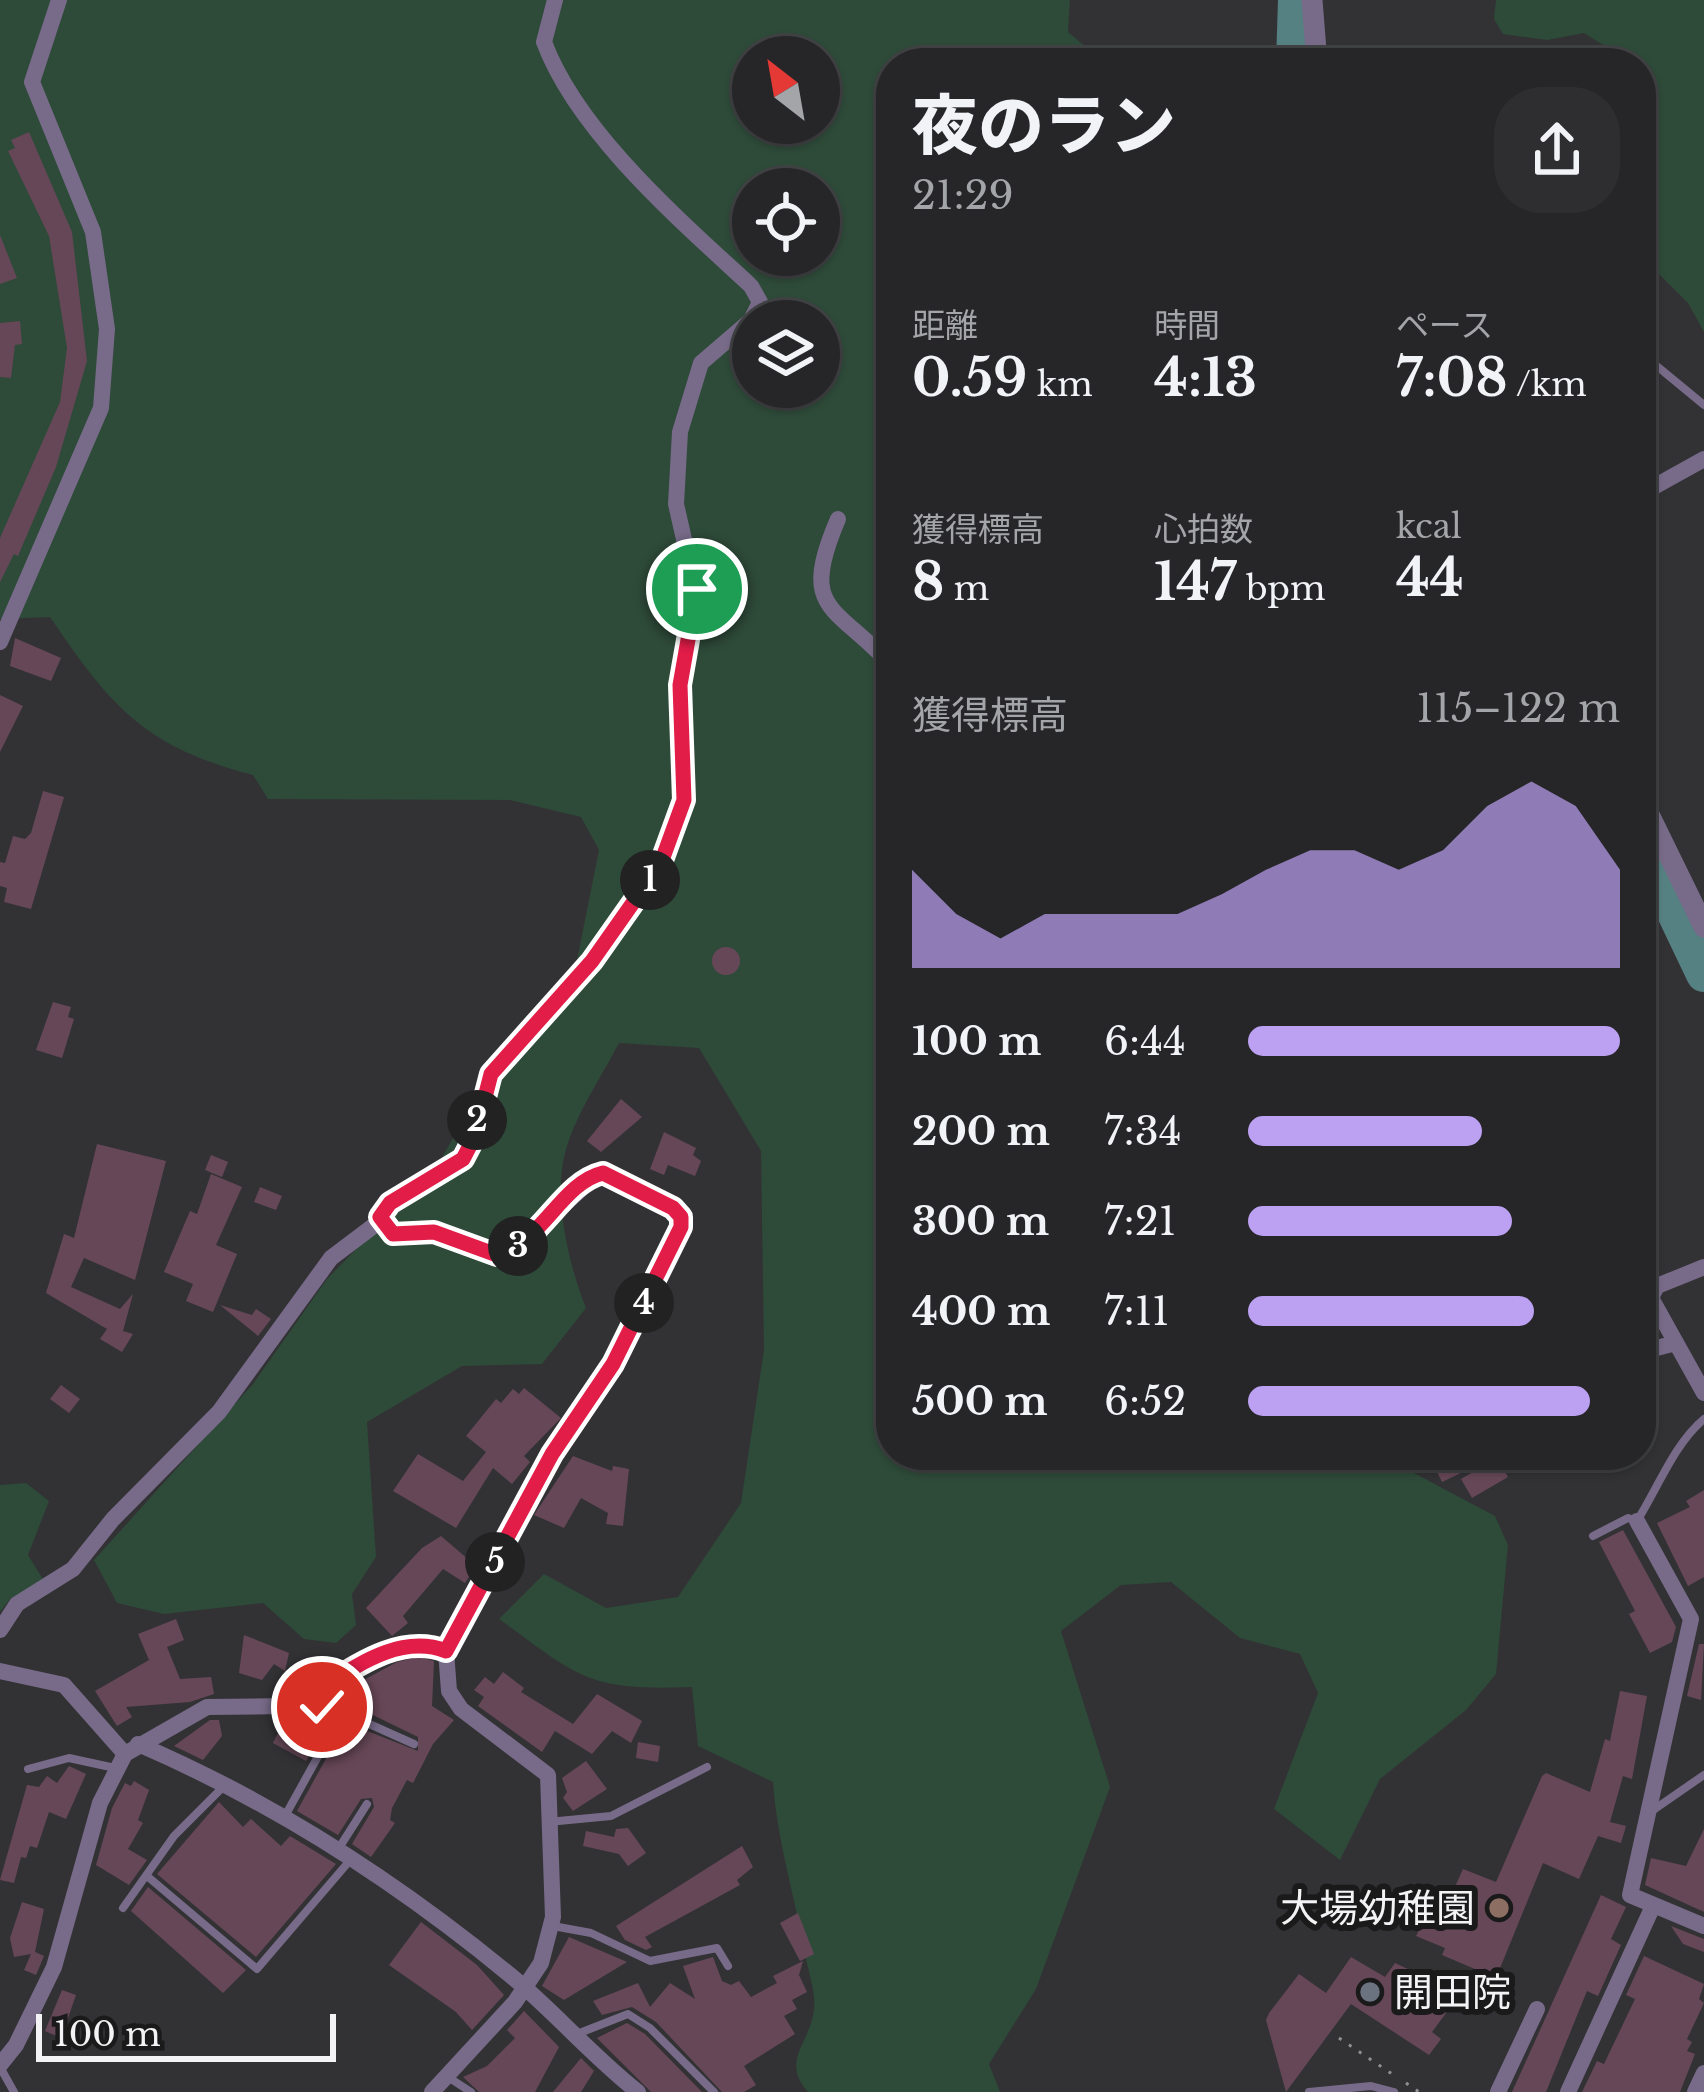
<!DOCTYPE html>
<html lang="ja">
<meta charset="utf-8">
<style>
:root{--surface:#262628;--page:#2e2e30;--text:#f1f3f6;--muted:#a4a5a8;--line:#424345;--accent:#bca0f2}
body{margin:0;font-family:"Libre Baskerville","Noto Sans JP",serif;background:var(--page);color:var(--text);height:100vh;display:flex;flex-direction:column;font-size:45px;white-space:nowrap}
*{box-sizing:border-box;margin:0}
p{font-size:39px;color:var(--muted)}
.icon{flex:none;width:66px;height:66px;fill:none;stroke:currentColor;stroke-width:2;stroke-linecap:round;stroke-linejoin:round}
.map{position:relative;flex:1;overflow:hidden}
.drawer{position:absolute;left:876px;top:48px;width:780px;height:1422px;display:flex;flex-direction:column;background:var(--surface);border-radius:48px;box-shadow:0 3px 9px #0004,0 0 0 3px var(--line)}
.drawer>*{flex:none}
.needle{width:78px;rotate:329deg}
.fabs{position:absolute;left:732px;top:36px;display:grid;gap:24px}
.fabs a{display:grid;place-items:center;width:108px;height:108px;border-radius:50%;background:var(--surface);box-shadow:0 3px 9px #0004,0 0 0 3px var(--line);font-size:60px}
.scale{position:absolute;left:36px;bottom:30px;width:300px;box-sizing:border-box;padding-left:12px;border:6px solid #f3f3f5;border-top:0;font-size:33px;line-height:42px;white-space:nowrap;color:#f3f3f5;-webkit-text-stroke:9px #1a1a1b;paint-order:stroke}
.pin{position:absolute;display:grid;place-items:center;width:102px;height:102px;color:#fff;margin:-51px;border:6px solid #fff;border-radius:50%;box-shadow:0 3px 12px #0007}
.km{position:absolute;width:60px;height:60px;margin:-30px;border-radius:50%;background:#222;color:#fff;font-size:33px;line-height:60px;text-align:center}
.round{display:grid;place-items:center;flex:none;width:126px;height:126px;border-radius:48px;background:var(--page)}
.headline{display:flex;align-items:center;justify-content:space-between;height:204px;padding:0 36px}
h1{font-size:66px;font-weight:800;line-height:90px}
.metrics{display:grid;grid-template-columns:repeat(3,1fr);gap:18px;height:204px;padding:12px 36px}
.metrics div{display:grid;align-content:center}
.metrics b{font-size:51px;font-weight:800}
.metrics small{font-size:33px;font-weight:400}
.metrics p{font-size:33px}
.chart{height:336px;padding:24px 36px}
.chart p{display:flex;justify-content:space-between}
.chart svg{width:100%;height:216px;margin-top:12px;fill:var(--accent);opacity:.7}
ul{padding:0 36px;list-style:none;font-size:39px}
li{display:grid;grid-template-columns:192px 144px 1fr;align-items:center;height:90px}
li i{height:30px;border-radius:15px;background:var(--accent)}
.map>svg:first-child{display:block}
.green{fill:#2e4a39;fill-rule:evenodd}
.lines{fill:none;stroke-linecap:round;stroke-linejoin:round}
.river{stroke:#568183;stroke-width:36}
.building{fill:#664757}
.path{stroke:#909092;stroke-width:3;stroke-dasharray:3 9;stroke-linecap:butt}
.service{stroke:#786b89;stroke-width:8}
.minor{stroke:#786b89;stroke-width:16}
.tertiary{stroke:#786b89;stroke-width:21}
.route-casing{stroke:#fff;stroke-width:24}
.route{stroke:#e11d48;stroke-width:15}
.education-dot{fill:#8d6e63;stroke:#1a1a1b;stroke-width:4.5}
.worship-dot{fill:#6b7280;stroke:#1a1a1b;stroke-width:4.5}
.labels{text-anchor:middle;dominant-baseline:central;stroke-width:12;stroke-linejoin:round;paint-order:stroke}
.poi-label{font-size:39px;fill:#f3f3f5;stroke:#1a1a1b;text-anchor:end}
</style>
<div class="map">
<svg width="1704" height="2092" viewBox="0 0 1704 2092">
<rect width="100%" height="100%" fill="#323235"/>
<g class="green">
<path d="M 0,0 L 1070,0 L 1068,32 L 1105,63 L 891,63 L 891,1455 L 1380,1455 L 1495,1516 L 1508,1545 L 1496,1674 L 1466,1710 L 1380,1779 L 1340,1860 L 1274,1809 L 1318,1693 L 1300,1654 L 1240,1638 L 1171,1582 L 1121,1585 L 1061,1631 L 1110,1787 L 1036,1989 L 989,2064 L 1000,2092 L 808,2092 C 780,2060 810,2045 814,2009 C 816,1992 808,1971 805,1954 C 795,1896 777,1841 773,1782 L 698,1746 L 692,1687 C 588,1691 580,1678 499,1619 L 544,1574 L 606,1608 L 678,1597 L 741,1503 L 764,1350 L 761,1151 L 699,1048 L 619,1043 C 601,1078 575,1115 565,1153 C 553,1200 569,1265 586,1308 L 542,1364 L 462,1366 L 367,1422 L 376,1557 L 352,1594 L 356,1625 L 336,1643 L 304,1639 L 263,1603 L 164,1614 L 117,1603 L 94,1560 L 253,1384 L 327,1279 L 437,1166 L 511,1037 L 560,990 L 577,960 L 599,850 L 581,817 L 510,800 L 268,799 L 253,775 C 145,747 111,707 50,617 L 0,619 ZM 753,57 L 819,57 L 819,123 L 753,123 ZM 753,189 L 819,189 L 819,255 L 753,255 ZM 753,321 L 819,321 L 819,387 L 753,387 Z"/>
<polygon points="1496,0 1704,0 1704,332 1688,303 1645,260 1641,197 1652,166 1641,146 1641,63 1609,63 1611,50 1584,33 1547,40 1503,34 1494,19"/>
<polygon points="26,1483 49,1501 28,1555 44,1581 11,1598 0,1612 0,1485"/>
</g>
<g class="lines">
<g class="river">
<polyline points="1294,63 1296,0"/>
<polyline points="1641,842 1704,974"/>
</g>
</g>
<g class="building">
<polygon points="29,132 72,232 87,361 56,467 18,556 14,554 0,582 0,538 60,402 67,348 49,236 8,151 15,148 11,140"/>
<polygon points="0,235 17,278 0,284"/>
<polygon points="20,321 22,344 15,345 11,378 0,377 0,323"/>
<polygon points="15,638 61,658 51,681 10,666"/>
<polygon points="0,695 23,706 0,752"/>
<polygon points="43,791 64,797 31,909 4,902 7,888 0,886 0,862 5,863 13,836 25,839 31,833"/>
<circle cx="726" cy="961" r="14"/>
<polygon points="53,1002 71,1007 68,1017 74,1019 62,1058 36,1050"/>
<polygon points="621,1099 642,1117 601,1152 587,1141"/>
<polygon points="664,1132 696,1148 693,1155 701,1161 695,1176 668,1165 664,1175 650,1169"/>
<polygon points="97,1144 166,1161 135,1280 84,1258 71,1287 120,1309 133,1294 123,1331 133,1334 122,1352 100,1339 107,1329 46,1293 64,1234 74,1238"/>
<polygon points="211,1155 228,1162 222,1177 205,1170"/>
<polygon points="211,1174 242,1187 216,1245 237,1254 213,1312 186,1301 193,1284 164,1272 190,1211 197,1214"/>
<polygon points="260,1187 282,1196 276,1210 254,1202"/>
<polygon points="220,1305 252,1315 256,1309 271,1319 258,1336"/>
<polygon points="61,1385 80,1399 69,1413 50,1399"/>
<polygon points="524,1388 561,1418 524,1456 530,1462 512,1484 493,1468 456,1528 393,1491 418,1454 463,1481 486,1452 466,1436 496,1399 501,1403 513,1389 519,1394"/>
<polygon points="1429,1455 1457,1455 1465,1471 1442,1482"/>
<polygon points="573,1456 612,1471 613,1466 629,1469 623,1526 606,1524 608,1513 581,1498 564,1528 534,1515"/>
<polygon points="1497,1458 1508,1477 1472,1498 1461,1479"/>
<polygon points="1704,1490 1704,1577 1688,1586 1657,1523 1690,1507 1686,1501"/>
<polygon points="1623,1530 1676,1627 1672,1642 1650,1653 1629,1614 1635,1611 1599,1542"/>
<polygon points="441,1536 476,1566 465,1583 443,1569 403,1616 408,1623 392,1636 366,1608 422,1548"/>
<polygon points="176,1619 184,1640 167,1647 180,1679 211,1677 214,1694 190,1702 126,1707 132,1717 117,1726 95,1691 149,1660 138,1634"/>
<polygon points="244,1635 289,1653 285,1671 274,1664 262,1680 239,1673"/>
<polygon points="1699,1644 1704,1644 1701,1700 1687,1696"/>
<polygon points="418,1657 434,1661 432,1706 454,1720 433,1744 413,1783 407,1780 392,1808 390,1820 395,1823 371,1857 352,1844 374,1807 372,1798 361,1799 338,1835 297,1811 328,1755 327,1746 316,1745 306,1761 273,1743 283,1723 292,1728 305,1711 361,1740 352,1725 418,1751 418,1737 334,1696 397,1662"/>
<polygon points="503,1672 524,1688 521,1692 573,1724 597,1694 642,1721 631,1743 612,1731 592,1754 555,1731 542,1752 478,1706 484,1697 474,1690 485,1677 494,1684"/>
<polygon points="1620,1691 1647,1696 1632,1779 1623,1776 1610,1822 1626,1826 1621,1843 1598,1836 1579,1879 1543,1863 1496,1978 1442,1955 1445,1948 1416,1936 1439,1893 1450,1898 1463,1869 1496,1882 1542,1776 1546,1773 1590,1792 1605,1739 1610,1741"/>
<polygon points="210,1720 219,1720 222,1736 203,1760 174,1746"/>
<polygon points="638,1742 660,1746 658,1762 636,1758"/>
<polygon points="586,1761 607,1789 573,1811 563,1798 567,1792 562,1778"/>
<polygon points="69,1766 86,1774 66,1819 49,1812 37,1848 30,1846 26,1858 21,1857 14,1883 0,1880 27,1785 39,1787 47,1776 57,1783"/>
<polygon points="134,1781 149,1790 138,1820 143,1823 128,1849 147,1860 129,1885 96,1865 112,1808 125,1783 131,1786"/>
<polygon points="219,1802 243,1827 251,1819 281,1846 290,1836 336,1864 256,1957 157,1874"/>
<polygon points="628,1828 646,1853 628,1866 619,1854 583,1846 586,1831 614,1837 616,1829"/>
<polygon points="1704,1829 1704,1912 1645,1885 1651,1858 1686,1866"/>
<polygon points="742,1846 753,1867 737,1880 740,1885 645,1937 652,1947 646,1950 625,1940 616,1926"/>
<polygon points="148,1887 246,1970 223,1993 131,1911"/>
<polygon points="1601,1895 1626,1907 1611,1939 1621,1945 1598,1996 1587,1991 1546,2092 1512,2092"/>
<polygon points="22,1902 44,1909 35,1952 44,1956 36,1975 24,1970 31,1954 14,1957 10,1938"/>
<polygon points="798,1913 814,1954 800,1961 780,1923"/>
<polygon points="421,1922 477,1965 504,1995 472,2030 456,2012 389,1965"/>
<polygon points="1671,1926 1704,1939 1704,1952 1683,1944"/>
<polygon points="569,1937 627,1962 564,2000 542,1986"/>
<polygon points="1644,1956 1704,1984 1699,1999 1704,2003 1687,2039 1692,2042 1687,2051 1695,2054 1680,2092 1582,2092 1597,2061 1604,2064 1635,1999 1626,1995"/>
<polygon points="713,1957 722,1981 731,1985 739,1981 751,1997 777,1983 773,1976 803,1961 799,1975 807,1992 792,2000 797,2009 784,2016 795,2034 744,2066 756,2085 744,2092 722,2092 656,2022 632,2007 602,2015 593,2001 638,1983 650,2007 670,1983 695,1999 683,1966"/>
<polygon points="1351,1957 1385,1977 1395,1963 1412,1971 1455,2001 1432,2032 1441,2039 1429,2055 1351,2004 1286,2092 1266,2020 1269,2013 1299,1974 1326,1993"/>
<polygon points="62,1990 76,1995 61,2038 45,2031"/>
<polygon points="524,2011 559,2047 535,2092 479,2092 463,2077 487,2066 515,2038 507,2030"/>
<polygon points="627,2023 645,2034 702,2092 651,2092 597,2038"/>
<polygon points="581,2058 594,2071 581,2092 553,2092"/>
</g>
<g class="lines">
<g class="path">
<polyline points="1339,2038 1398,2078"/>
<polyline points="1406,2083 1419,2092"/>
</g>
<g class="service">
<polyline points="1641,353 1704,405"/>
<path d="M 1593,1536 L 1628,1518 L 1637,1521 C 1658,1488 1674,1444 1704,1419"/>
<polyline points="309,1697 414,1744"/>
<polyline points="28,1769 69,1758 115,1768"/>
<polyline points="1649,1813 1704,1775"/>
<polyline points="285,1816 321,1751"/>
<polyline points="548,1822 611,1816 707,1767"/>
<polyline points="339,1848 367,1804"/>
<polyline points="147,1876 257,1969 352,1858"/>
<polyline points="123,1908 174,1836 224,1786"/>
<polyline points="553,1926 591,1933 650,1961 717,1948 728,1966"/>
<polyline points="577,2034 628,2014 650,2028 714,2092"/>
<polyline points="0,2067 14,2092"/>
<polyline points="448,2077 471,2092"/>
<polyline points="1309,2092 1371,2086 1394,2092"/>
</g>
<g class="minor">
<polyline points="1641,494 1704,459"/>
<path d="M 838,519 C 798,612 835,604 891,665"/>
<polyline points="0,642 101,408 107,329 93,232 32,82 59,0"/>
<polyline points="380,1221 393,1234 434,1232 497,1255 527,1238 599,1173 666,1203 683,1221 613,1364 552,1454 446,1651 449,1691 461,1709 548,1775 553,1917 541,1963 515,2002 432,2092"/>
<polyline points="1704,1267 1657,1286 1651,1298 1704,1393"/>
<polyline points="1641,1352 1676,1343"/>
<polyline points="1637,1521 1691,1619 1630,1895 1704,1926"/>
<path d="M 0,1630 L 17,1604 L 73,1569 L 113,1519 L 219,1412 L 331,1258 L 380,1221 L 390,1203 L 463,1159 L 475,1135 L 491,1074 L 592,961 L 661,863 L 684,799 L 680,684 L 697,597 L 676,504 L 680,432 L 701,363 L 751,320 L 760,302 L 751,286 C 681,221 578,133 544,42 L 555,0"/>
<polyline points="0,1671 64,1685 125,1754"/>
<path d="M 138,1744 C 273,1802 397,1882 510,1975 C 554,2011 591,2055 638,2092"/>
<polyline points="0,2065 16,2045 54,1967 100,1803 125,1754 207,1707 288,1706 392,1650 418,1644 446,1651"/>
<polyline points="1498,2092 1537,2009"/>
<polyline points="1568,2092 1653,1906"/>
<polyline points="1695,2092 1704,2073"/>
</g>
<g class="tertiary">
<polyline points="1312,0 1317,63"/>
<polyline points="1641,798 1704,927"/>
</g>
</g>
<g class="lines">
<g class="route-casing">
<path id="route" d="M 322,1707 L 308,1696 C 349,1672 396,1632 446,1651 L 552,1454 L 613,1364 L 681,1227 L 681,1217 L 673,1208 L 603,1173 C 561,1183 542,1243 497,1255 L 434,1232 L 393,1234 L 380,1217 L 390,1203 L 463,1159 L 475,1136 L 491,1074 L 592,961 L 661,863 L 684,800 L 680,685 L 697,589"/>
</g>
<use href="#route" class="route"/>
</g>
<circle class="education-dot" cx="1499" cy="1908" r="12"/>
<circle class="worship-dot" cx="1370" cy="1992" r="12"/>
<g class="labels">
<g class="poi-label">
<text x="1475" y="1908">大場幼稚園</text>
<text x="1394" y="1992" text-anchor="start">開田院</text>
</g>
</g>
</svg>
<div class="fabs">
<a><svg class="needle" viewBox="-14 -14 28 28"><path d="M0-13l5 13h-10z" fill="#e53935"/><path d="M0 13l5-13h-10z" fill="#a4a5a8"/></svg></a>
<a><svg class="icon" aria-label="locate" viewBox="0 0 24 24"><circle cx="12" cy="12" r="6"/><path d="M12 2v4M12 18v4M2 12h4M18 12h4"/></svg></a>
<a><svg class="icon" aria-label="layers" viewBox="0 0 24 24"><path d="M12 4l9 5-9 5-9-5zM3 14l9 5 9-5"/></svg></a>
</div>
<div class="scale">100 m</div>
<div class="pin" style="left:697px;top:589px;background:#1e9e55"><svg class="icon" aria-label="arrive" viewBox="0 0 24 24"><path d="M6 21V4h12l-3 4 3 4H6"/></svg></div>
<div class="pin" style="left:322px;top:1707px;background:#d93025"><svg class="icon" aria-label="check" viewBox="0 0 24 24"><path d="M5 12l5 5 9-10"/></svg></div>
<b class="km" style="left:650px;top:880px">1</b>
<b class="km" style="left:477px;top:1120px">2</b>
<b class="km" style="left:518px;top:1246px">3</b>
<b class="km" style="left:644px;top:1303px">4</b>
<b class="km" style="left:495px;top:1562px">5</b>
<section class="drawer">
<div class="headline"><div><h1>夜のラン</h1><p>21:29</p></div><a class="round"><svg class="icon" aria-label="share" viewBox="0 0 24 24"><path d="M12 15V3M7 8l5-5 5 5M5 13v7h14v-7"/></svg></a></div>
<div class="metrics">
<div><p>距離</p><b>0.59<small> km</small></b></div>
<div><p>時間</p><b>4:13</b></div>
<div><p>ペース</p><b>7:08<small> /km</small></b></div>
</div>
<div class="metrics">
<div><p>獲得標高</p><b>8<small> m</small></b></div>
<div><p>心拍数</p><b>147<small> bpm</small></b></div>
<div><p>kcal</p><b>44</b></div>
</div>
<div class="chart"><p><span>獲得標高</span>115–122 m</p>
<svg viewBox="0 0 160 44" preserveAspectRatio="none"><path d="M0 44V24L10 33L20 38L30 33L40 33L50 33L60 33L70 29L80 24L90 20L100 20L110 24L120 20L130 11L140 6L150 11L160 24V44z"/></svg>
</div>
<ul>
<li><b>100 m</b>6:44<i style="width:100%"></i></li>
<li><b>200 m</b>7:34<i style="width:63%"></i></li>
<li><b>300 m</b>7:21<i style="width:71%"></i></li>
<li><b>400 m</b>7:11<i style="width:77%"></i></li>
<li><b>500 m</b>6:52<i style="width:92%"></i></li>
</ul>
</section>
</div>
